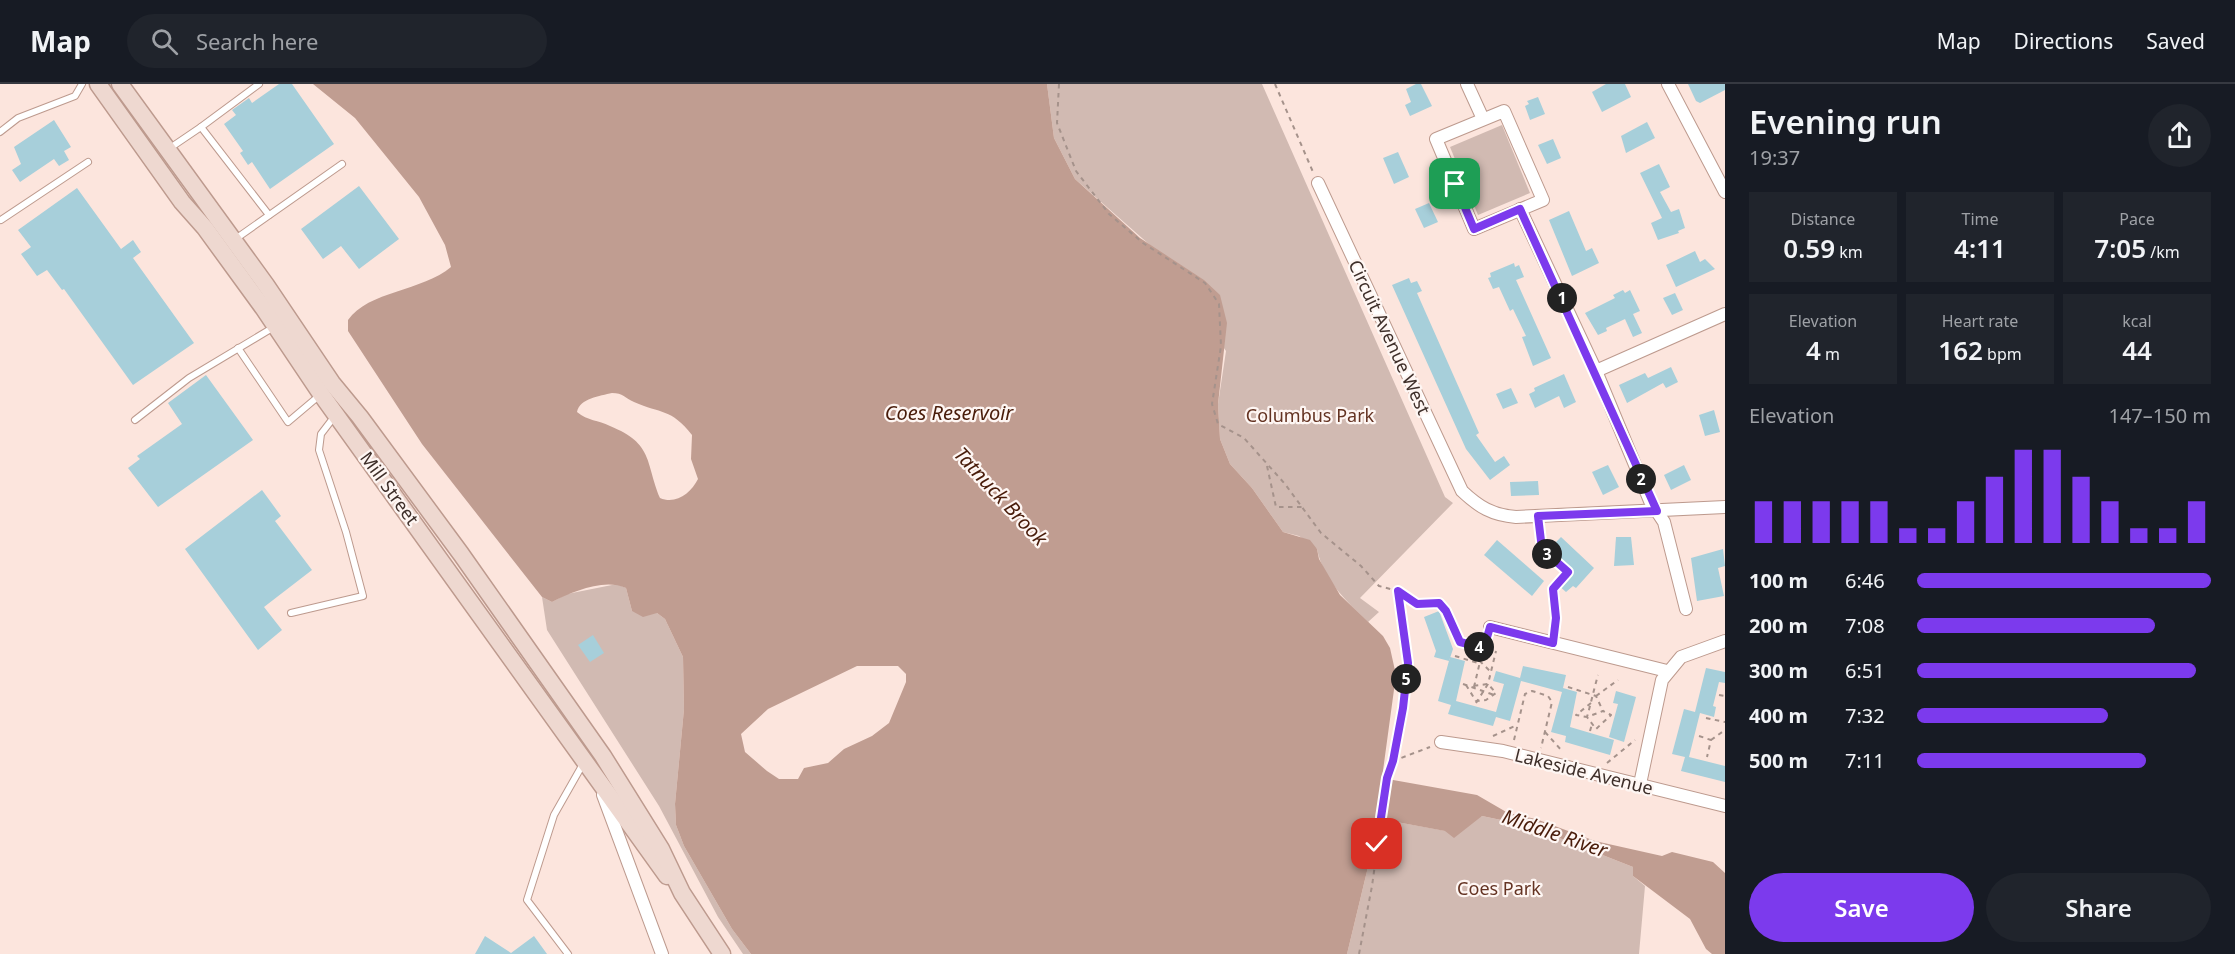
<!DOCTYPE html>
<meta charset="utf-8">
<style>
:root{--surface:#171b24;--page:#20242c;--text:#f1f3f6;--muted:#9ea1a6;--line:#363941;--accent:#7c3aed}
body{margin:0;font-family:"Noto Sans",sans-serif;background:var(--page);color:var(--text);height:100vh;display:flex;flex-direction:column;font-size:22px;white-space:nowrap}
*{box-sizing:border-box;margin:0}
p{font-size:20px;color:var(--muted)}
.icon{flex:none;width:33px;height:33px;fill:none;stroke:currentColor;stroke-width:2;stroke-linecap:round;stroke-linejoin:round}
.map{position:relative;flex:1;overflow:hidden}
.panel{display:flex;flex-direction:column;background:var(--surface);width:510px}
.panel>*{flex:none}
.pin{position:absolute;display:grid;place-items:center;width:51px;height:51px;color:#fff;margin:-26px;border-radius:12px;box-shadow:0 3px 9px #0006}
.km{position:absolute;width:30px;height:30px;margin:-15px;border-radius:50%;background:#222;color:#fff;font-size:16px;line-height:30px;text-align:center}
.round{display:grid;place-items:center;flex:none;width:63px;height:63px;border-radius:32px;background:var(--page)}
.overview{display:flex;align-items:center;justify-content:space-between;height:102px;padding:0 24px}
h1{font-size:33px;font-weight:600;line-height:45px}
.metrics{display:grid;grid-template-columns:repeat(3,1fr);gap:9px;height:102px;padding:6px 24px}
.metrics div{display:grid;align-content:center;border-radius:0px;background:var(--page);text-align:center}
.metrics b{font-size:26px;font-weight:600}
.metrics small{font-size:16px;font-weight:400}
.metrics p{font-size:16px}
.chart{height:168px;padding:12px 24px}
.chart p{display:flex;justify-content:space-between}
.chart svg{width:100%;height:108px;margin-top:6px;stroke:var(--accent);stroke-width:6}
.action{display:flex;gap:12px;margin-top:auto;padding:12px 24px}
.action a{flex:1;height:69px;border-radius:36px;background:var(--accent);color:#fff;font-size:24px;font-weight:600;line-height:69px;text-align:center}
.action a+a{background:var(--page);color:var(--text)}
ul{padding:0 24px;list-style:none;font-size:20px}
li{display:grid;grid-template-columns:96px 72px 1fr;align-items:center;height:45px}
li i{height:15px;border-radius:8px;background:var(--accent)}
header{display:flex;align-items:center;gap:36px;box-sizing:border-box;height:84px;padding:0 30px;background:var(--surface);border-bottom:2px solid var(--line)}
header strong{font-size:28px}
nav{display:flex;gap:33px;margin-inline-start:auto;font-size:21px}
.search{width:420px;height:54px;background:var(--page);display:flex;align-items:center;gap:15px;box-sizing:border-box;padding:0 21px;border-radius:33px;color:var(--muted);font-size:22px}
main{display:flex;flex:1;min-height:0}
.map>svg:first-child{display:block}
.green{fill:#d1bab2}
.water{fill:#c09d91;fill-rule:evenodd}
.building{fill:#a7cfda}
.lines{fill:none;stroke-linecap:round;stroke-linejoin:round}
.service-casing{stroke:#bd9a8e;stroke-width:8}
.minor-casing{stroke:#bd9a8e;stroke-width:14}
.secondary-casing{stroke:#bd9a8e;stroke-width:19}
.path{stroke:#a5928b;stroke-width:2;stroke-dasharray:4.5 4.5;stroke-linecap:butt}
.service{stroke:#fff;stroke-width:6}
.minor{stroke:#fff;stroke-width:12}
.secondary{stroke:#eed8d0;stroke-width:16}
.route-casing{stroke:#fff;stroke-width:12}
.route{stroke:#7c3aed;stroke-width:8}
.labels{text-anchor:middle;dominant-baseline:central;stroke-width:4.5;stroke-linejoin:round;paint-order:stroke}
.street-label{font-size:18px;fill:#3e2f2a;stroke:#fef6f3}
.park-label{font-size:18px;fill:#643322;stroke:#fef6f3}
.water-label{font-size:20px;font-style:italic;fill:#491c0a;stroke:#fef6f3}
</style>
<header>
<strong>Map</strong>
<div class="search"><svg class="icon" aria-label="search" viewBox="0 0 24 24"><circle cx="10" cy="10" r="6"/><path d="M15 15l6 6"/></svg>Search here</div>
<nav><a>Map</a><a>Directions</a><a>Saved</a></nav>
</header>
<main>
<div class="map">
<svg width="1725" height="870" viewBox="0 0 1725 870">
<rect width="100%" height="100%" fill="#fce5dd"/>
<g class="green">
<path d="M 1047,0 L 1262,0 L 1445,413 L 1453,419 L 1360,514 L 1379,528 L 1368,538 C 1346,517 1323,495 1317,465 L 1299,452 L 1283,448 L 1252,404 L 1230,380 L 1220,355 L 1218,320 L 1226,267 L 1159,169 L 1075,95 L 1054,54 Z"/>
<polygon points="1502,41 1530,109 1478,131 1450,63"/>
<polygon points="617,500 626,504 632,527 657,529 665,535 683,573 684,625 675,720 676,741 684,762 732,845 751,870 743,870 718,833 659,722 547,546 542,513 552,518 567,510"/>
<polygon points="1482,732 1529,742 1633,783 1633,792 1645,802 1639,870 1347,870 1368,783 1375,734 1446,747"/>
</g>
<path class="water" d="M 313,0 L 1047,0 L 1054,54 L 1075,95 L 1140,154 L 1204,196 L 1220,211 L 1227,239 L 1218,320 L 1220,355 L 1230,380 L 1252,404 L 1283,448 L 1310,456 L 1317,465 L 1319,475 L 1340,511 L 1383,552 L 1390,564 L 1396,591 L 1382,694 L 1477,711 L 1508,729 L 1536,735 L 1595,757 L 1662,772 L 1672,768 L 1713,778 L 1725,789 L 1725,870 L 1712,870 L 1706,865 L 1690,835 L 1633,792 L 1633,783 L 1529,742 L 1482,732 L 1454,754 L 1445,747 L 1375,734 L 1368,783 L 1347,870 L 751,870 L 732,845 L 684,762 L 676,741 L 675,720 L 684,625 L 683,573 L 665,535 L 657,529 L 643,533 L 632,527 L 626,504 C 604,494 572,508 552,518 L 542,513 L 422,360 L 348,247 L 348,236 C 368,207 423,207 451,183 L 445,161 L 419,113 L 355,34 ZM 612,309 C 623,309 625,314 634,318 C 661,330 671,324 692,351 L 691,375 L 698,395 C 691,409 676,421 660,414 C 645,378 654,360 610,342 C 598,336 588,337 577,328 C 580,314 600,312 612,309 ZM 857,582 L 898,582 L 906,590 L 906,598 L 889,639 L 872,652 L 844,665 L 828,679 L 804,684 L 798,695 L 779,695 L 767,687 L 745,668 L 741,650 L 768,625 Z"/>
<g class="building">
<polygon points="279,0 292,0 334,60 270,105 252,78 248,81 240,69 243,67 224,40 236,31 232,26 249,14 252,19"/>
<polygon points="1416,0 1421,0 1432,22 1410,32 1405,21 1411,18 1406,5"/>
<polygon points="1606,0 1625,0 1631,13 1602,28 1592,8"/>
<polygon points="1688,0 1725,0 1725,6 1700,19 1696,17"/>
<polygon points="1538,13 1545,30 1530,36 1525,22 1529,20 1527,17"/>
<polygon points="54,36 71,63 64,67 69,76 59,82 54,75 20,98 12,86 21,80 14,63"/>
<polygon points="1647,38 1655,54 1626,69 1621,52"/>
<polygon points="1553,55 1561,74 1547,80 1538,61"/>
<polygon points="1398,68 1409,93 1394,100 1383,74"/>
<polygon points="1659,80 1670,103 1660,108 1671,128 1679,125 1685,144 1678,147 1679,149 1658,156 1651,139 1662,134 1640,89"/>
<polygon points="359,102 399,155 359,185 341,162 323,175 301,145"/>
<polygon points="77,104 121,165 133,156 141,168 133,174 194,259 133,301 64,205 62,206 47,186 37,192 21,170 31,163 18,146"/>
<polygon points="1429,119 1438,138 1424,144 1415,125"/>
<polygon points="1569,127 1586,167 1592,164 1599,179 1572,192 1549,136"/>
<polygon points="1695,167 1700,178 1705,175 1715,185 1676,203 1666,181"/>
<polygon points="1514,179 1515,183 1519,181 1524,193 1516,196 1551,274 1533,282 1522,253 1526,252 1513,225 1510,227 1499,203 1493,205 1488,194 1491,193 1490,189"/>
<polygon points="1409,194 1411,199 1417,197 1422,207 1417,209 1479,349 1476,351 1495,378 1504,372 1510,381 1490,396 1466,365 1392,201"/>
<polygon points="1623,206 1625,209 1630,206 1640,227 1633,230 1642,249 1633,253 1625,235 1606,244 1607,247 1598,251 1585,229 1615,214 1613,211"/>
<polygon points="1675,209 1683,226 1672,231 1663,214"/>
<polygon points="1671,283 1678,298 1666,304 1663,299 1627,319 1619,301 1645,289 1648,294"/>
<polygon points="1564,290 1576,318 1564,324 1559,312 1535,324 1529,310 1535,307 1534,304"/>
<polygon points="206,291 253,356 158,423 128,384 140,375 137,372 182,340 168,319"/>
<polygon points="1511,304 1518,319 1503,325 1496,310"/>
<polygon points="1714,326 1720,348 1705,352 1699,331"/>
<polygon points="1608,381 1619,403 1603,411 1592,388"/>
<polygon points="1684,381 1691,396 1671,406 1664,391"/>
<polygon points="1538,397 1539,411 1511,412 1510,398"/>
<polygon points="262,406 281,432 275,437 312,486 264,523 282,546 258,566 185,465"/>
<polygon points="1561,453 1594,484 1576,504 1573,502 1566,508 1558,501 1573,486 1550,464"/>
<polygon points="1616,453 1631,453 1634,481 1614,482"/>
<polygon points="1497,456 1544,497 1532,512 1484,471"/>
<polygon points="1723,465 1725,482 1718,484 1724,512 1697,517 1691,474"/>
<polygon points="1439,527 1453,565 1449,577 1434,573 1436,567 1424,533"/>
<polygon points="593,551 604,569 590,578 578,561"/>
<polygon points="1450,573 1465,577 1456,617 1496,628 1504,600 1493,597 1496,587 1520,594 1523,582 1566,591 1563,604 1577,608 1570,643 1614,656 1610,671 1565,658 1566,652 1551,648 1562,608 1521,597 1510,637 1496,633 1493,642 1448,630 1451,621 1438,617"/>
<polygon points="1706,584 1725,588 1725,599 1719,598 1713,622 1716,623 1714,633 1700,629 1689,673 1725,682 1725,698 1681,687 1685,673 1672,670 1684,625 1695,628"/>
<polygon points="1616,607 1636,613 1624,658 1609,653 1618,620 1613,619"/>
<polygon points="485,852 511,869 534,852 547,870 475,870"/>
</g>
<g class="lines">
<g class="service-casing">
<g id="service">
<polyline points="259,0 201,43 269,131"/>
<polyline points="0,48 18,34 75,12 82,0"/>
<polyline points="170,64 201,43"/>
<polyline points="1,136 88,78"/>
<polyline points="234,156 342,80"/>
<polyline points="238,264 288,338 320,311"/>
<polyline points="135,336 189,294 274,243"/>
<polyline points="291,529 363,512 346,448 319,366 321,350 334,333"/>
<polyline points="568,870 527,816 554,731 583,680"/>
</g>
</g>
<g class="minor-casing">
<g id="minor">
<polyline points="1467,0 1483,35"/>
<polyline points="1668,0 1725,108"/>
<polygon points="1504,27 1543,116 1474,145 1436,55"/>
<path d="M 1318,99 L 1462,407 C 1479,423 1492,431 1516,433 L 1725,423"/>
<polyline points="1520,125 1596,287 1650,417 1664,438 1686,525"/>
<polyline points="1596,287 1725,230"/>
<polyline points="1490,543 1667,587"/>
<polyline points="1441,658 1503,667 1725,722"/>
<polyline points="1640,700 1662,596 1681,573 1725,557"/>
<polyline points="603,711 662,870"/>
</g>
</g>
<g class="secondary-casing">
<g id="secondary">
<polyline points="98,0 182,118 205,144 264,225 321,310 667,792"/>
<polyline points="120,0 266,201 332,299 360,333 461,470 603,672 661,765 682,809 722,870"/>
</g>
</g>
<g class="path">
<polyline points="1059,0 1057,39 1076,87 1109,130 1143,159 1205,199 1219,220 1221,262 1212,320 1218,340 1244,354 1285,400 1321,449 1361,482 1379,502 1398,507 1417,520 1439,519 1446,527 1460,558 1484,564 1486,554"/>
<polyline points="1275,0 1313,88"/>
<polyline points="1267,382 1276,423 1302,423"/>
<polyline points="1539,444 1542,465 1568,488 1553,505 1555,547"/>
<polyline points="1460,558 1491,588"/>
<polyline points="1455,572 1478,579"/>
<polyline points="1463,600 1497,612"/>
<polyline points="1466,601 1476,617 1486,616 1496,609 1488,600 1472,602"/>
<polyline points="1474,603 1483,565"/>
<polyline points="1568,603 1596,612 1603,627"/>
<polyline points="1719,611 1725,612"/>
<polyline points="1596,612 1618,596"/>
<polyline points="1476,619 1488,600 1496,567"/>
<path d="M 1591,619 L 1576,631 L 1587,633 L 1603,627 L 1611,631 L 1596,645 L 1587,633 C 1591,619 1594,605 1598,591"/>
<polyline points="1706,634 1725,638"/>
<polyline points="1590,647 1592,640"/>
<polyline points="1545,648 1563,668"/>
<polyline points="1493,652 1517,641"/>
<polyline points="1699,652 1711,656 1707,673"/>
<polyline points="1514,656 1525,610 1532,607 1548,612 1552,618 1541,664"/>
<polyline points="1711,656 1725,646"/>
<polyline points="1393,677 1430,663"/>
<polyline points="1607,679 1635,656"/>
<path d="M 1359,870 L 1372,802 L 1387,694 C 1400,660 1407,617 1408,580 C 1408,556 1401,531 1398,507"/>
</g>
<use href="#service" class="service"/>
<use href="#minor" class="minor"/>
<use href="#secondary" class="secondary"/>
</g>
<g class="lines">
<g class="route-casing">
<polyline id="route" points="1377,760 1387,694 1393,677 1403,624 1408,579 1398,507 1417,520 1439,519 1446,527 1460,558 1484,564 1490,543 1553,559 1556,534 1553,505 1568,488 1542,465 1538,432 1657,427 1520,125 1474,145 1455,100"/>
</g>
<use href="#route" class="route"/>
</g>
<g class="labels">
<g class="street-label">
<text transform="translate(1390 253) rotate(65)">Circuit Avenue West</text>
<text transform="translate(390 404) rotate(54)">Mill Street</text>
<text transform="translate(1584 687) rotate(14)">Lakeside Avenue</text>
</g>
<g class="park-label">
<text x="1310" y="331">Columbus Park</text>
<text x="1499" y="804">Coes Park</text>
</g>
<g class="water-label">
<text x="949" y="328">Coes Reservoir</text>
<text transform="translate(1001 412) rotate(47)">Tatnuck Brook</text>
<text transform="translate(1555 749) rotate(19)">Middle River</text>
</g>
</g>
</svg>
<div class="pin" style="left:1455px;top:100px;background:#1e9e55"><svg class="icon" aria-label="arrive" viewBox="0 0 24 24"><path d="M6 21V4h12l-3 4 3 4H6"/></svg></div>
<div class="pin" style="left:1377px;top:760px;background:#d93025"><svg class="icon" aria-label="check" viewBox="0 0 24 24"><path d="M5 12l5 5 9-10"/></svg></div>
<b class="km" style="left:1562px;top:214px">1</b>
<b class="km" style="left:1641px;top:395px">2</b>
<b class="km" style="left:1547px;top:470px">3</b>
<b class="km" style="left:1479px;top:563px">4</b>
<b class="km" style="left:1406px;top:595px">5</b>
</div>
<section class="panel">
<div class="overview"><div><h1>Evening run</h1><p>19:37</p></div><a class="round"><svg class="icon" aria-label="share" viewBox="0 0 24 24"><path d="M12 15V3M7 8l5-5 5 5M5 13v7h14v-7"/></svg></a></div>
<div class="metrics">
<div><p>Distance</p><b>0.59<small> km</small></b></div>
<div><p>Time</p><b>4:11</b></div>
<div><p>Pace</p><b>7:05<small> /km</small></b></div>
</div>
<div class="metrics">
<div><p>Elevation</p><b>4<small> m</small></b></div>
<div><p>Heart rate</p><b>162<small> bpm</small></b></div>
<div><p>kcal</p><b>44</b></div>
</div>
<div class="chart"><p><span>Elevation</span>147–150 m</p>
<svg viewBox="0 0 160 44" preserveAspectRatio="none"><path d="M5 44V27M15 44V27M25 44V27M35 44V27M45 44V27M55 44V38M65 44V38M75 44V27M85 44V17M95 44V6M105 44V6M115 44V17M125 44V27M135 44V38M145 44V38M155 44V27"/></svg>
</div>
<ul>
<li><b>100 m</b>6:46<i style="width:100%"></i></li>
<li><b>200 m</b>7:08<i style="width:81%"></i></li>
<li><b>300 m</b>6:51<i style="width:95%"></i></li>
<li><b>400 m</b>7:32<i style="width:65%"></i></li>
<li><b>500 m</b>7:11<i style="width:78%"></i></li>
</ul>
<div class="action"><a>Save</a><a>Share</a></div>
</section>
</main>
